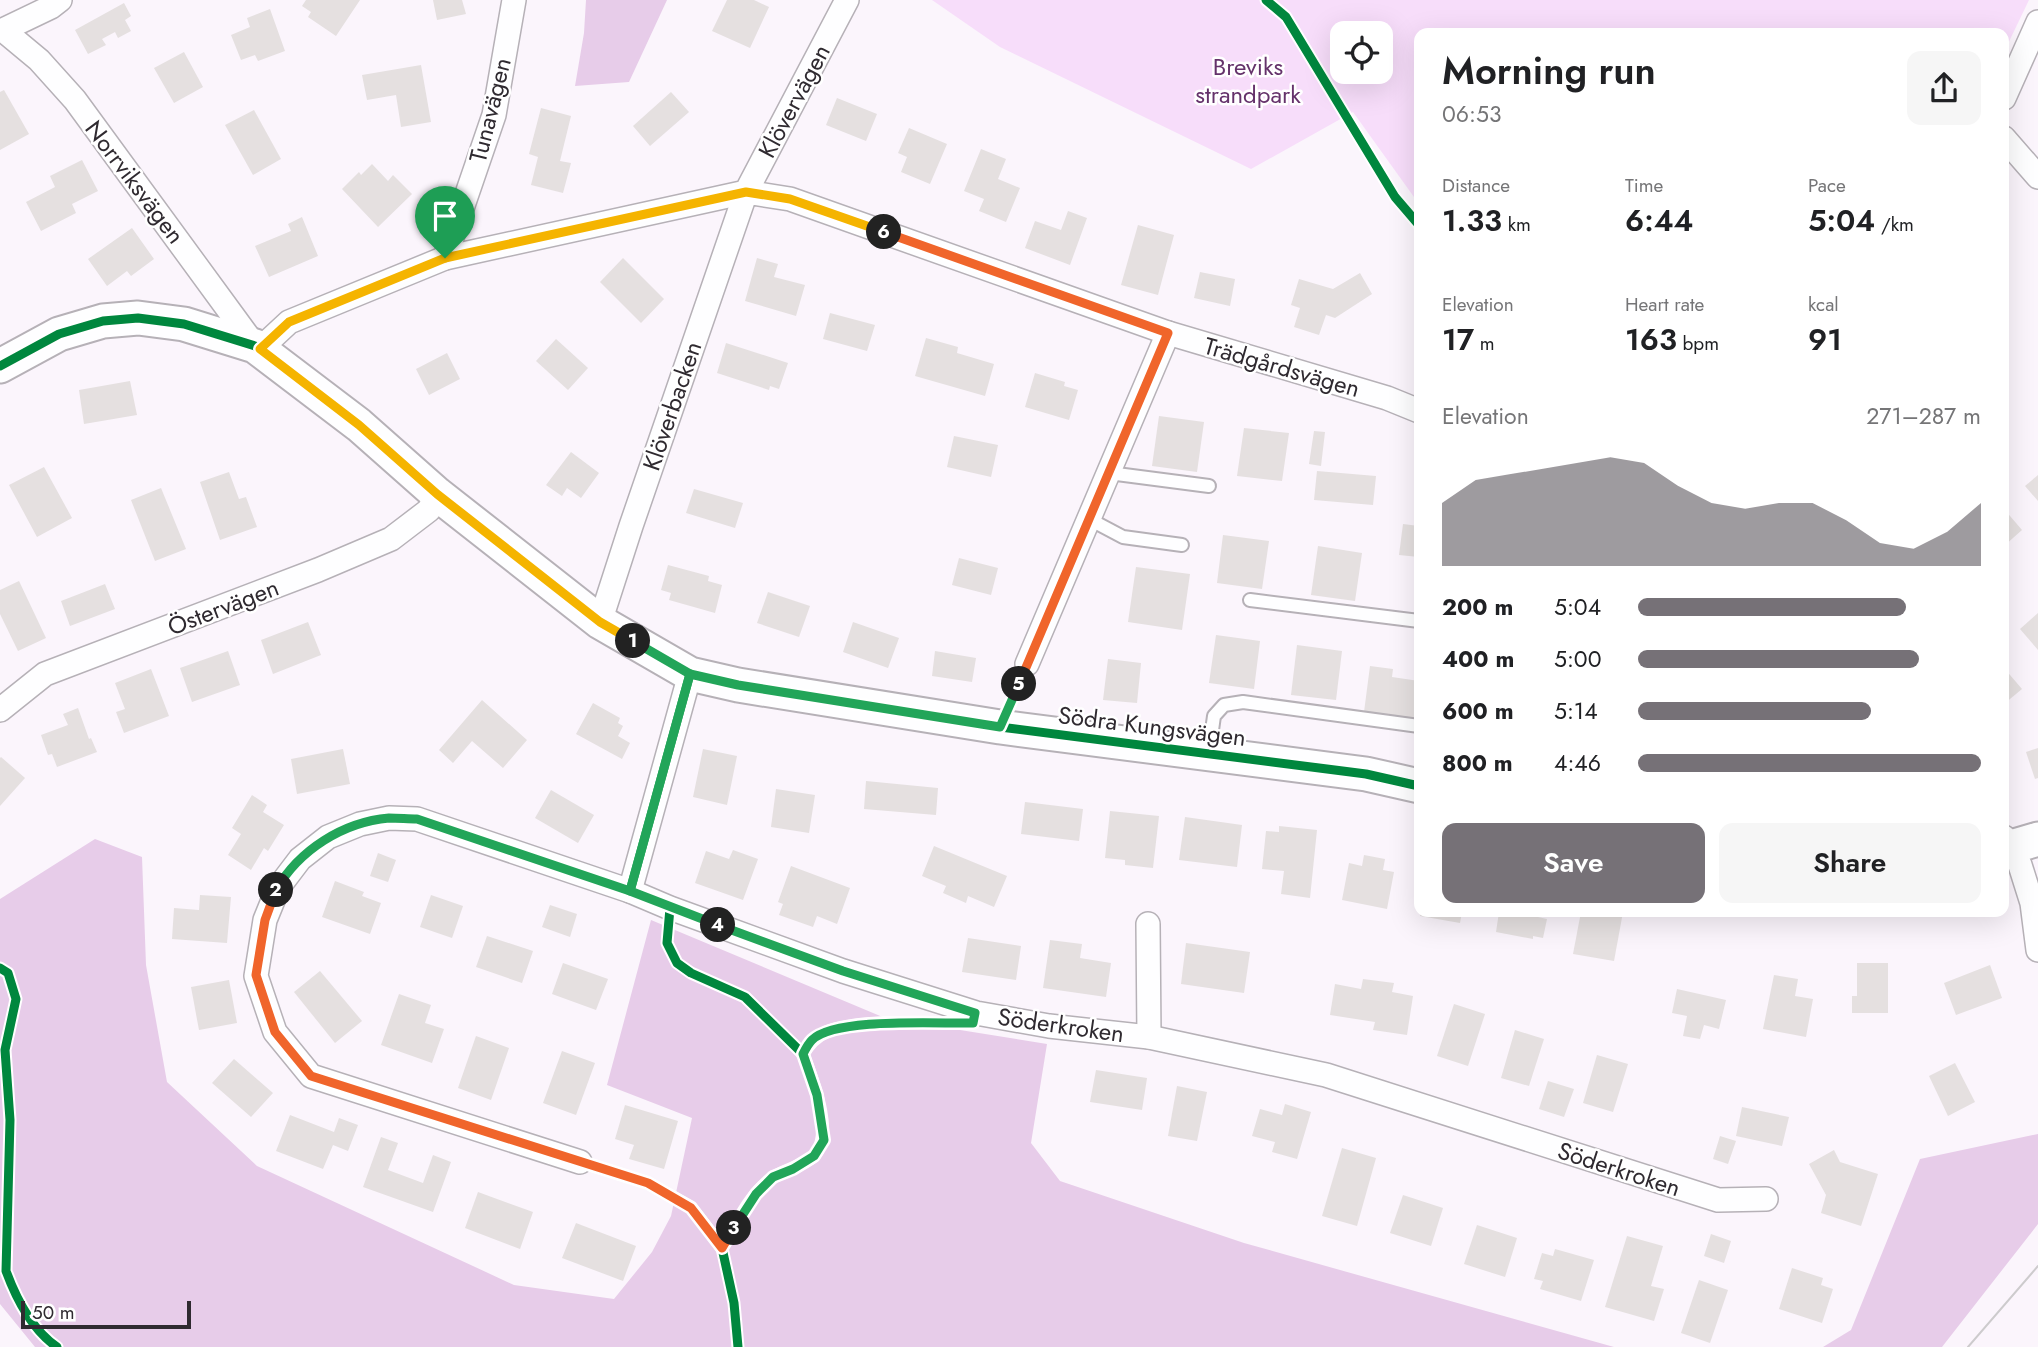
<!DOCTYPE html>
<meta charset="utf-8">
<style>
:root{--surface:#fff;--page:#f6f6f6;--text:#202124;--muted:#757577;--accent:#767177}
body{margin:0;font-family:Jost,sans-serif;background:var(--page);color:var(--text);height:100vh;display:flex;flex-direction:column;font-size:26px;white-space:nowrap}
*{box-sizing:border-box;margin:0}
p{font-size:23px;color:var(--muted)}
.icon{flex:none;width:38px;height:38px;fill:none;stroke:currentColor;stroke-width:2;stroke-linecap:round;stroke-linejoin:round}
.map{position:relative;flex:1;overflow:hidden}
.side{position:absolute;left:1414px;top:28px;width:595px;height:889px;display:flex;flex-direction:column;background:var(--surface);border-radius:14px;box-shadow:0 7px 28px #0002}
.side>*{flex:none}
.controls{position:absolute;left:1330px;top:21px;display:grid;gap:14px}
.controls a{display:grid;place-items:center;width:63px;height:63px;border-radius:14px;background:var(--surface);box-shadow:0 7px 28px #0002;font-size:35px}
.scale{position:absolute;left:21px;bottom:18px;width:170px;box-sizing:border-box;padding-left:7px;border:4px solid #2f2a30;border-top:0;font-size:19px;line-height:24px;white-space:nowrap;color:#2f2a30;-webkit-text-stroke:5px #fff;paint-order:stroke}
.pin{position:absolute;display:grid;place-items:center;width:60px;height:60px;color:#fff;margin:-72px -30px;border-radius:50% 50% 50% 0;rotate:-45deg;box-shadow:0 0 7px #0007}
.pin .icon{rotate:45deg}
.km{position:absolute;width:35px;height:35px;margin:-18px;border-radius:50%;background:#222;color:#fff;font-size:19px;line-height:35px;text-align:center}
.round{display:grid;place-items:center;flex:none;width:74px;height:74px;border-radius:14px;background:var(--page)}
.overview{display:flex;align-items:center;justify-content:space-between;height:119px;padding:0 28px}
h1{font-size:38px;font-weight:600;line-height:52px}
.metrics{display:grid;grid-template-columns:repeat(3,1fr);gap:10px;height:119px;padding:7px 28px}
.metrics div{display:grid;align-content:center}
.metrics b{font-size:30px;font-weight:600}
.metrics small{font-size:19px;font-weight:400}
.metrics p{font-size:19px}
.chart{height:196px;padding:14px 28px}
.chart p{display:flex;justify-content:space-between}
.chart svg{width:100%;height:126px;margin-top:7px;fill:var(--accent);opacity:.7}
.primary-button{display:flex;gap:14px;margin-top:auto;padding:14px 28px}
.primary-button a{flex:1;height:80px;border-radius:14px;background:var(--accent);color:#fff;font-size:28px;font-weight:600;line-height:80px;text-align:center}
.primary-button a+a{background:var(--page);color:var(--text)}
ul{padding:0 28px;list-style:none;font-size:23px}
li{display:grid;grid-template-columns:112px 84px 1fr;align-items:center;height:52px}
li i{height:18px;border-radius:9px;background:var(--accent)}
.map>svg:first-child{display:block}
.green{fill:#f7ddfa;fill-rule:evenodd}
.forest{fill:#e7cce9}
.building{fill:#e5e0e0}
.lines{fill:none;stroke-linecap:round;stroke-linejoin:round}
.lane-casing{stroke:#b6b1b7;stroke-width:16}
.street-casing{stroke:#b6b1b7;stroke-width:26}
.secondary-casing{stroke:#b6b1b7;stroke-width:37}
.lane{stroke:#fefeff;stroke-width:12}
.street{stroke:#fefeff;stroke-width:23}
.secondary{stroke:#fefeff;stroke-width:33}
.tram{stroke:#cdcbcd;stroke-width:2}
.cycleway-casing{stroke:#fff;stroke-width:13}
.cycleway{stroke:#00873e;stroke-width:9}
.split-1-casing{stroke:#fff;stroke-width:14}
.split-2-casing{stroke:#fff;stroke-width:14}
.split-3-casing{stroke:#fff;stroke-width:14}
.split-4-casing{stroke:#fff;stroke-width:14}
.split-5-casing{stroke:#fff;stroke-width:14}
.split-6-casing{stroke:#fff;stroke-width:14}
.split-7-casing{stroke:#fff;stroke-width:14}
.split-1{stroke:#f5b400;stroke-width:9}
.split-2{stroke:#22a559;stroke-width:9}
.split-3{stroke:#f0652b;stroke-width:9}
.split-4{stroke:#22a559;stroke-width:9}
.split-5{stroke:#22a559;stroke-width:9}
.split-6{stroke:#f0652b;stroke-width:9}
.split-7{stroke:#f5b400;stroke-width:9}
.labels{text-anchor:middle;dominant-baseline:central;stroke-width:5;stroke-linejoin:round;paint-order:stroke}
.park-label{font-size:24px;fill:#65326b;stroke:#fff}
.street-label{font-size:24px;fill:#2f2a30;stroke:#fff}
</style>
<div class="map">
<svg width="2038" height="1347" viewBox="0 0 2038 1347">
<rect width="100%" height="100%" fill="#fbf5fc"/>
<path class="green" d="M 932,0 L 2029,0 L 2004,52 L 2004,33 L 1419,33 L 1419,204 L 1353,112 L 1251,169 L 1000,47 ZM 1342,33 L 1381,33 L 1381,72 L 1342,72 Z"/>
<g class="forest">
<polygon points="586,0 667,0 629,82 575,86 584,33"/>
<polygon points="95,839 142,857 146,965 167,1082 257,1166 514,1285 614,1299 652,1252 671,1216 692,1118 607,1085 651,920 885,1018 1047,1044 1031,1143 1060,1181 1244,1243 1614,1347 35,1347 0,1304 0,899"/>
<polygon points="2038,1134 2038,1224 1942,1347 1823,1347 1851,1330 1920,1159"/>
</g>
<g class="building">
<polygon points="306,0 360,0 336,36 308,17 311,12 302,6"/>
<polygon points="433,0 462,0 466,14 437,20"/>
<polygon points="727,0 754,0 769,7 750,48 712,31"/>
<polygon points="124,3 131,16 125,20 131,31 118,38 115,32 102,39 106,45 88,54 75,30"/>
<polygon points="270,9 285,51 258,61 255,55 241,60 231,35 250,27 247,18"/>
<polygon points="184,52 203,87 174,103 154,68"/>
<polygon points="421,65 431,122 401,127 396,95 367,100 362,75"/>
<polygon points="4,90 29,134 0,150 0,92"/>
<polygon points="671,92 689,112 650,146 633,126"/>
<polygon points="837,98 877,114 866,141 826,125"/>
<polygon points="541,108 571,116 560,161 571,163 563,193 531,185 538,157 529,154"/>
<polygon points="254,110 281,159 253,175 225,125"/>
<polygon points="909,128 947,144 930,184 901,172 907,157 898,153"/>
<polygon points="981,149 1006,159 998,179 1020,188 1006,222 979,211 984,199 964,191"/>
<polygon points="82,160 98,191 72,204 76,213 41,231 26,202 55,187 50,176"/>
<polygon points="372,164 388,181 393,175 412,194 378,227 342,189 359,172 361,175"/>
<polygon points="1068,211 1087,218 1070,265 1025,248 1035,221 1061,230"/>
<polygon points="302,217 318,256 269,277 255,246 291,231 288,224"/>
<polygon points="1138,225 1174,235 1158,295 1121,285"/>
<polygon points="132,228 154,259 131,276 127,271 107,286 88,259"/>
<polygon points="623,258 664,299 641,323 600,282"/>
<polygon points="757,258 778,264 774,277 805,285 796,316 745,301"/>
<polygon points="1200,272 1235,279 1230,306 1194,298"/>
<polygon points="1360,273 1372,294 1335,318 1326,315 1319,335 1294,327 1300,308 1291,305 1299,279 1333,289"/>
<polygon points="830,313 875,325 867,351 823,339"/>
<polygon points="926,338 958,347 957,353 994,364 985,396 915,376"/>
<polygon points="556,339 588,368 568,390 536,361"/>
<polygon points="726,343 788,363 779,389 770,386 769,390 717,373"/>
<polygon points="447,353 460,379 429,395 416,369"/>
<polygon points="1035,373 1065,382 1064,386 1078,390 1069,420 1025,407"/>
<polygon points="130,381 137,415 84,424 79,390"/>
<polygon points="1159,416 1204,422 1197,472 1152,466"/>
<polygon points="1244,428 1289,433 1282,481 1237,476"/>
<polygon points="1314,431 1325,432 1321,466 1309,464"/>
<polygon points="954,436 998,445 991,477 947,467"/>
<polygon points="571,452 599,473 581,498 567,488 562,496 546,485"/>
<polygon points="44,467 72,518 37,537 9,485"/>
<polygon points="1317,471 1376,476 1373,505 1314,500"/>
<polygon points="229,472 239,499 246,497 257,527 220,540 200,482"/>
<polygon points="2038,475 2038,501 2025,486"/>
<polygon points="161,488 186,549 155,561 131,500"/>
<polygon points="694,489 743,503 735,528 686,513"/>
<polygon points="2004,509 2022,530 2004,546"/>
<polygon points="1403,524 1419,526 1419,557 1399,555"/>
<polygon points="1223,535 1269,541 1262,589 1217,583"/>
<polygon points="1318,546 1362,553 1355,601 1311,595"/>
<polygon points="959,558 998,568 991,595 952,585"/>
<polygon points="668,565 709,576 708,581 722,585 715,613 669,600 671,593 661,590"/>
<polygon points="1136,567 1190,574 1182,630 1128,622"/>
<polygon points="19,581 46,638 18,651 0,614 0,590"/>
<polygon points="105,584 115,609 70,626 61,601"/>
<polygon points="768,592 810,606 799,637 757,623"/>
<polygon points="2038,613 2038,650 2020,629"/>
<polygon points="308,622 321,655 273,674 261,640"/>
<polygon points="853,622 899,638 888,668 843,652"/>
<polygon points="1216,635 1260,641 1254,689 1209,683"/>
<polygon points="1297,645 1342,651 1336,700 1291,695"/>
<polygon points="228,651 240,685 192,702 180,668"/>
<polygon points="935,651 976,658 972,682 932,676"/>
<polygon points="1108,659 1141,663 1137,703 1103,700"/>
<polygon points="1370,666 1393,669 1392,677 1419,681 1419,719 1364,712"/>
<polygon points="2004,668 2022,689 2004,704"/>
<polygon points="151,669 169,716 124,733 116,712 125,709 115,683"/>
<polygon points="482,700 527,740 503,768 472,741 453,763 439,750"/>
<polygon points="593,703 620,718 618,723 623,726 618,736 630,743 622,759 576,734"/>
<polygon points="78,708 89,739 91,738 97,752 57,767 52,754 48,755 41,735 68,725 63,714"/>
<polygon points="2038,748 2038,778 2035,779 2026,752"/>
<polygon points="343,749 350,784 297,794 291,759"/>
<polygon points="703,749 737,756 727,805 693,797"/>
<polygon points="1,757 25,778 0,806 0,758"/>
<polygon points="866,781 938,788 936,815 864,809"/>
<polygon points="776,789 815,795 809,833 771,827"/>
<polygon points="551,790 594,815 578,843 535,818"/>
<polygon points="252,795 267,805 263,812 284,825 268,851 264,848 251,870 228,855 241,834 232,828"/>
<polygon points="1025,802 1083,809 1079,841 1021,834"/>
<polygon points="1110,811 1159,816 1153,868 1125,865 1125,860 1105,858"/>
<polygon points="1185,817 1242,825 1237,867 1179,860"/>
<polygon points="1279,826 1317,830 1310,898 1281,894 1284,871 1262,869 1266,831 1279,832"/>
<polygon points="934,846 1007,876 994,907 968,896 966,903 943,893 946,886 922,876"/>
<polygon points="733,850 758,859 743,900 695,883 706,851 729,859"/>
<polygon points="378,853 396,860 388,882 370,876"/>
<polygon points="1364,855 1385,859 1383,870 1394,872 1387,909 1342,900 1349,863 1362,866"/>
<polygon points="791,866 850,888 837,924 817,916 813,927 779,915 783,904 778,902"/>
<polygon points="335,881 364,892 362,896 381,903 370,934 322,917"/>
<polygon points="200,895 231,897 227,943 172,939 174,908 199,910"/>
<polygon points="431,895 463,906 452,938 420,927"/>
<polygon points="550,905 577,914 570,937 542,927"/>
<polygon points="1421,912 1462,912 1460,923 1420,916"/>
<polygon points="1499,912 1539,912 1538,917 1547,919 1543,938 1533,936 1533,939 1496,932"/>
<polygon points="1581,912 1623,912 1614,961 1573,954"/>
<polygon points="487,936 533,951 522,983 476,967"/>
<polygon points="968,938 1021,946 1016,980 962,972"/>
<polygon points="1050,940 1082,944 1080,958 1111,963 1106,997 1043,988"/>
<polygon points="1186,943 1250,952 1244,993 1181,984"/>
<polygon points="563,963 608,979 596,1010 552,994"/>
<polygon points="1857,963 1888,963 1888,1013 1852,1013 1852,996 1857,996"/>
<polygon points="1990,965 2002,998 1956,1015 1944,983"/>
<polygon points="320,971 362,1021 335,1043 294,992"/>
<polygon points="1774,975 1798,979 1795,996 1813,999 1806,1037 1763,1029"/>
<polygon points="1363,979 1394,983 1392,992 1413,996 1407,1035 1373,1030 1375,1022 1330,1015 1335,984 1361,989"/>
<polygon points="229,980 237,1023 199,1030 191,987"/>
<polygon points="1677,989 1726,1000 1719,1029 1704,1025 1700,1039 1683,1036 1687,1016 1672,1013"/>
<polygon points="399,994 431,1005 425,1023 444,1029 432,1063 381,1045"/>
<polygon points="1454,1004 1485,1014 1468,1066 1437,1056"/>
<polygon points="1515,1030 1544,1039 1529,1086 1501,1078"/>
<polygon points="476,1036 509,1048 491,1100 458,1088"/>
<polygon points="562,1051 595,1063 576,1115 543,1103"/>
<polygon points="1597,1055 1628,1064 1613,1112 1583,1103"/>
<polygon points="234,1059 273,1093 251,1117 212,1083"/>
<polygon points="1955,1063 1975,1102 1948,1116 1929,1076"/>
<polygon points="1096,1070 1147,1078 1142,1110 1090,1102"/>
<polygon points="1548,1081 1574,1089 1564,1117 1539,1109"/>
<polygon points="1177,1086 1207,1092 1197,1141 1168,1136"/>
<polygon points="1285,1104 1311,1112 1297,1159 1272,1152 1275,1142 1252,1136 1260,1109 1282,1115"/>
<polygon points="625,1105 678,1121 664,1169 629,1159 634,1145 615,1139"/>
<polygon points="1742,1107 1789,1117 1782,1146 1736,1136"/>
<polygon points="290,1115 334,1132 339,1118 358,1125 348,1151 333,1145 323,1169 276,1151"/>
<polygon points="1720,1136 1736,1141 1728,1164 1713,1159"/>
<polygon points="381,1137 398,1143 388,1170 423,1183 433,1155 451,1162 433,1212 363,1187"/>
<polygon points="1342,1148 1376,1158 1357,1226 1322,1216"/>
<polygon points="1834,1150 1840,1162 1878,1174 1861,1226 1821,1213 1826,1195 1809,1164"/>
<polygon points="478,1192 533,1212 520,1249 465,1228"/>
<polygon points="1403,1195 1443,1208 1431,1246 1390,1233"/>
<polygon points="576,1223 636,1246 623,1281 562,1258"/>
<polygon points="1477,1225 1517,1238 1505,1277 1464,1264"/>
<polygon points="1711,1234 1731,1241 1724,1263 1704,1256"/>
<polygon points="1627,1236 1663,1246 1651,1286 1664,1289 1654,1321 1605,1307"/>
<polygon points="1555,1249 1594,1260 1581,1301 1540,1289 1543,1281 1534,1279 1542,1253 1553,1256"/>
<polygon points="1792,1268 1823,1278 1821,1285 1833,1289 1822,1323 1779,1309"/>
<polygon points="1699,1280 1728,1290 1710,1343 1681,1333"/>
</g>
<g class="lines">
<g class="lane-casing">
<g id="lane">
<polyline points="1109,473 1209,486"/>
<polyline points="1089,519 1123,537 1182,545"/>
<polyline points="1250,600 1419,621"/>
<polyline points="1209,752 1214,716 1224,705 1243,702 1419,726"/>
</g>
</g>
<g class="street-casing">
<g id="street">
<polyline points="3,30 51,7 60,0"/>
<polyline points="0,31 3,30 39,60 75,100 255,346"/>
<polyline points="2004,98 2038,22"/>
<polyline points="2004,138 2038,177"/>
<polyline points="445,258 494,115 514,0"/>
<polyline points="260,349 289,322 445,258 746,192 847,0"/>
<polyline points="600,622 631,526 746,192 790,199 1168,333 1387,398 1419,411"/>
<polyline points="1027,664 1168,333"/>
<polyline points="690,674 630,891 670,908 843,971 976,1013 1049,1026 1149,1037 1326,1075 1718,1200 1766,1199"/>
<polyline points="0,710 45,674 318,570 391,539 429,510 437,494"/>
<polyline points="2004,837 2020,865 2032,903 2038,950"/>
<polyline points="1148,924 1149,1037"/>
<polyline points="580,1162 311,1076 275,1032 256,976 265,920 278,888 300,859 328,837 360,824 389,818 417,819 630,891"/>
</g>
</g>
<g class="secondary-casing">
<g id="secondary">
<polyline points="0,366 59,334 103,321 138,318 184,324 255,346 359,425 437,494 600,622 690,674 738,685 1000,727 1366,774 1419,786"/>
<polyline points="2004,849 2038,839"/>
</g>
</g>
<use href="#lane" class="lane"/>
<use href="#street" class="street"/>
<use href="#secondary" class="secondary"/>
<polyline class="tram" points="1968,1347 2038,1266"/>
<g class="cycleway-casing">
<g id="cycleway">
<polyline points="1266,0 1286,17 1395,197 1419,225"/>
<polyline points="0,366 59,334 103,321 138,318 184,324 255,346 359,425 437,494 600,622 690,674 738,685 1000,727 1366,774 1419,786"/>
<polyline points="670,908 667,943 677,963 691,973 745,997 803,1054"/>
<path d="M 0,968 L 8,973 L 16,999 L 5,1050 L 10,1120 L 6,1271 C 16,1298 32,1330 57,1347"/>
<polyline points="580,1162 648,1183 691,1207 722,1248"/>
<path d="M 738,1347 L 734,1303 L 722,1248 C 736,1225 749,1195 771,1179 C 784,1169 802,1167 814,1156 C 835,1134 812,1079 803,1054 C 809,1044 815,1037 826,1032 C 857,1018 937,1023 973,1023 L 976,1013"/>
</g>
</g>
<use href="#cycleway" class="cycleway"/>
</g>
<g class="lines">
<g class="split-1-casing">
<polyline id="split-1" points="445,258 289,322 260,349 359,425 437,494 600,622 633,641"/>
</g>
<g class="split-2-casing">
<path id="split-2" d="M 276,890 C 299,850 343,822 389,818 C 399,818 408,819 417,819 L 630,891 L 690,674 L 633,641"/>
</g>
<g class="split-3-casing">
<polyline id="split-3" points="276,890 265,920 256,975 275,1032 311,1076 648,1183 691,1208 722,1248 734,1228"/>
</g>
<g class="split-4-casing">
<path id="split-4" d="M 718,925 L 843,971 L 975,1013 L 973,1023 C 938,1024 836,1017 812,1040 C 808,1044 805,1050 803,1054 L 817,1095 L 824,1140 L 814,1156 L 793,1169 L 773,1177 L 756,1194 L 734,1228"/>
</g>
<g class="split-5-casing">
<polyline id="split-5" points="718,925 630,891 690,674 738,685 1000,727 1019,684"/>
</g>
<g class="split-6-casing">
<polyline id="split-6" points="884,232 1168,333 1019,684"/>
</g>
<g class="split-7-casing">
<polyline id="split-7" points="445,258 746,192 790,199 884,232"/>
</g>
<use href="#split-1" class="split-1"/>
<use href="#split-2" class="split-2"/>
<use href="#split-3" class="split-3"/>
<use href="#split-4" class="split-4"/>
<use href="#split-5" class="split-5"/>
<use href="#split-6" class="split-6"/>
<use href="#split-7" class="split-7"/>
</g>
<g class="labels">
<g class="park-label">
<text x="1248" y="66">Breviks<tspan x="1248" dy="28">strandpark</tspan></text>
</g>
<g class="street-label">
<text transform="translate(794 101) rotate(-62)">Klövervägen</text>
<text transform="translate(490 110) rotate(-76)">Tunavägen</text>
<text transform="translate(135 182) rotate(53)">Norrviksvägen</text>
<text transform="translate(1282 367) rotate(16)">Trädgårdsvägen</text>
<text transform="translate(672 406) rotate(-71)">Klöverbacken</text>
<text transform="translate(223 607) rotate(-21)">Östervägen</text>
<text transform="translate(1152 726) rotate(7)">Södra Kungsvägen</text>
<text transform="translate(1061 1025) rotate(8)">Söderkroken</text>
<text transform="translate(1619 1169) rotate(18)">Söderkroken</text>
</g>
</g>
</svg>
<div class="controls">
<a><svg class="icon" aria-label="locate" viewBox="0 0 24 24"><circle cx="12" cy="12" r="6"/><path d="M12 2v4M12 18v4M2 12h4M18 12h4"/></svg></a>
</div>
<div class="scale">50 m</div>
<div class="pin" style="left:445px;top:258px;background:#1e9e55"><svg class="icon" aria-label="arrive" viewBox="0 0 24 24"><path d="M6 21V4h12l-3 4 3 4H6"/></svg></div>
<b class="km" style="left:633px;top:641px">1</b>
<b class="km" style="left:276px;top:890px">2</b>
<b class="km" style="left:734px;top:1228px">3</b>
<b class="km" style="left:718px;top:925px">4</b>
<b class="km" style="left:1019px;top:684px">5</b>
<b class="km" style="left:884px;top:232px">6</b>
<section class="side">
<div class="overview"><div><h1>Morning run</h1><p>06:53</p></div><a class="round"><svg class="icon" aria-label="share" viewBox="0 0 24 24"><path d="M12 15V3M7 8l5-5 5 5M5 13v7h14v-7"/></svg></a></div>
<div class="metrics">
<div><p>Distance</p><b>1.33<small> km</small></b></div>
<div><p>Time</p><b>6:44</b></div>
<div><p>Pace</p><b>5:04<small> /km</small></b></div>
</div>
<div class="metrics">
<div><p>Elevation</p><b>17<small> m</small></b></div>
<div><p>Heart rate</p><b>163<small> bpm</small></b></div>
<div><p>kcal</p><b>91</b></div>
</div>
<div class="chart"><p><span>Elevation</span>271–287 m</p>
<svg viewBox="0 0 160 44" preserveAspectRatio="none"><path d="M0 44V22L10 14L20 12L30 10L40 8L50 6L60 8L70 16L80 22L90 24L100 22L110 22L120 28L130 36L140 38L150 32L160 22V44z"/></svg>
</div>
<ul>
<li><b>200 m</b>5:04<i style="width:78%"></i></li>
<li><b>400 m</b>5:00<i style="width:82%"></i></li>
<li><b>600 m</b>5:14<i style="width:68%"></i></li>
<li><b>800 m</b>4:46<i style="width:100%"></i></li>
</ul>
<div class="primary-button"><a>Save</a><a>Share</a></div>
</section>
</div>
